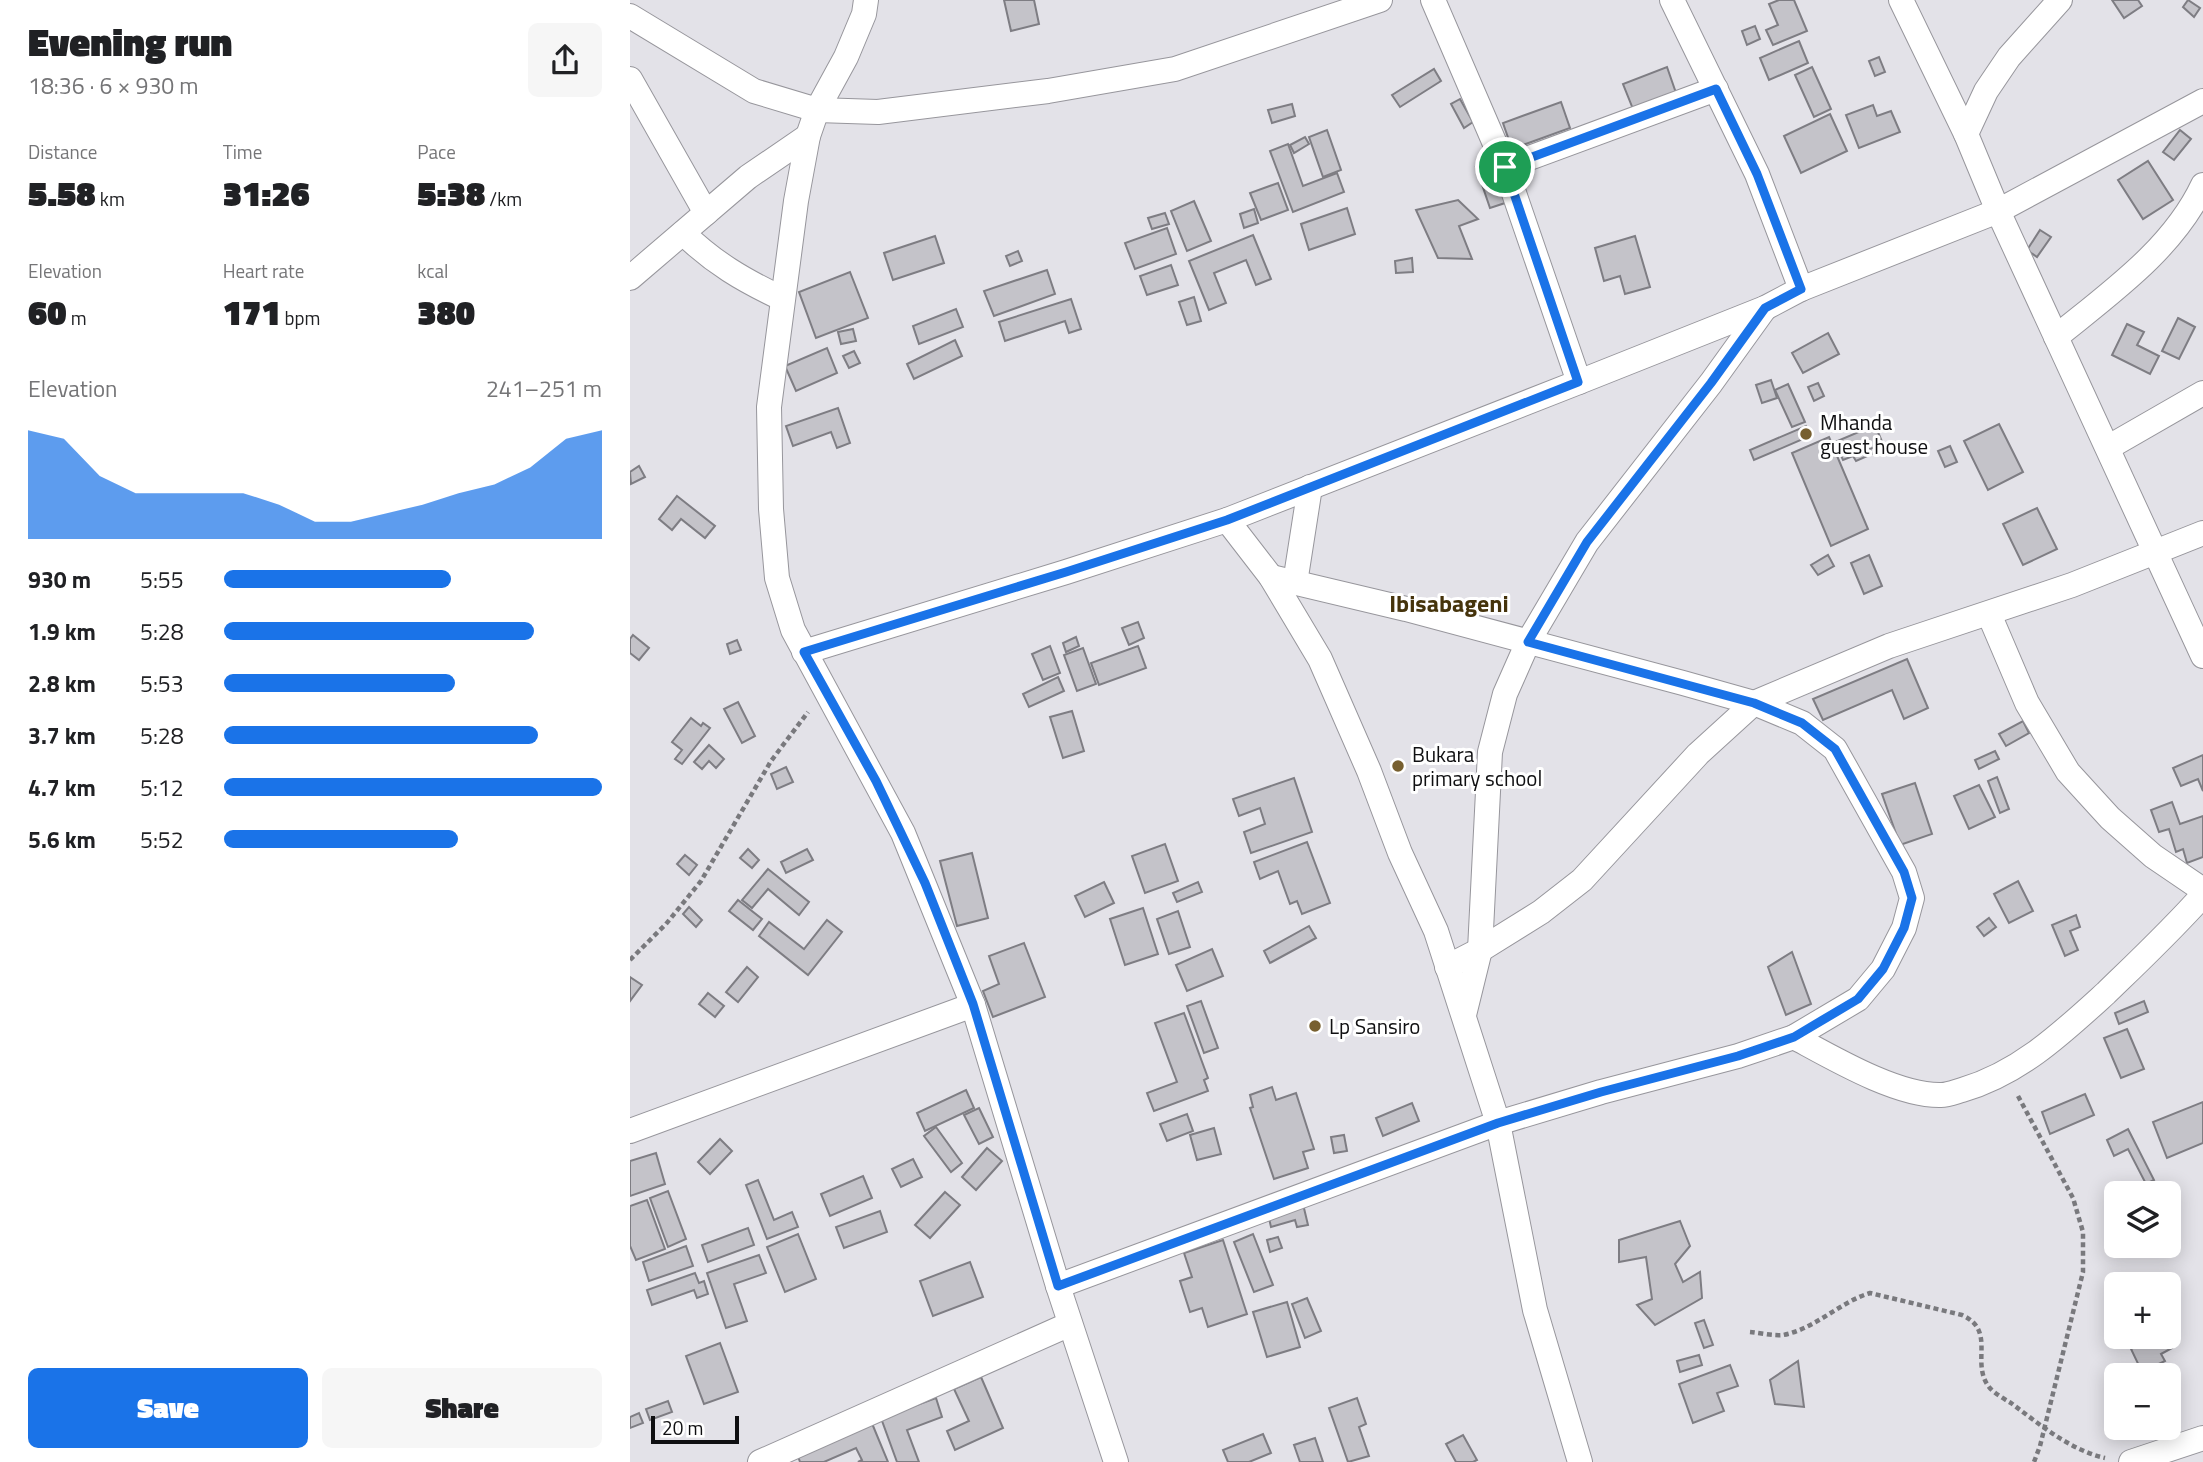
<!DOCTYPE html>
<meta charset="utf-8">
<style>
:root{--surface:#fff;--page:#f6f6f6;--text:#202124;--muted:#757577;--accent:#1a73e8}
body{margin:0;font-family:"Titillium Web",sans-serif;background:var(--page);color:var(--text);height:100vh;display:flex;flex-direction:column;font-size:26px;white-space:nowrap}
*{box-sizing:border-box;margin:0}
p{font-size:23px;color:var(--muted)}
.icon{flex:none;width:38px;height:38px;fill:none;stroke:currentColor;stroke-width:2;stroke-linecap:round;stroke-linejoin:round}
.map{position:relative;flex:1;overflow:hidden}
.sheet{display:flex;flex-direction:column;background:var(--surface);width:630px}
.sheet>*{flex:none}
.controls{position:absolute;left:1474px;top:1181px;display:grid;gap:14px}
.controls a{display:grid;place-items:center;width:77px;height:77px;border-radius:10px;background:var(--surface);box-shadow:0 4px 18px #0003;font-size:35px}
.scale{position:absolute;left:21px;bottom:18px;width:88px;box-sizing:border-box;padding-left:7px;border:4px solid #0f0f11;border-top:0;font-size:19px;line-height:24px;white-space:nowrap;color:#0f0f11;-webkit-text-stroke:5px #fff;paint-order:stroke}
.pin{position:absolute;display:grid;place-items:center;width:60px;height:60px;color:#fff;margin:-30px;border:4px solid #fff;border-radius:50%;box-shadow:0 2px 7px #0007}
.round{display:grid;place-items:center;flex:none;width:74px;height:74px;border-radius:10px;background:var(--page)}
.head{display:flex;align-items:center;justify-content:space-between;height:119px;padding:0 28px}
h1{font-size:38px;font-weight:800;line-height:52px}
.stats{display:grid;grid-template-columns:repeat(3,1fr);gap:10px;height:119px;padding:7px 28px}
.stats div{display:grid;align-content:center}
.stats b{font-size:35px;font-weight:800}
.stats small{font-size:19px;font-weight:400}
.stats p{font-size:19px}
.chart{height:196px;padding:14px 28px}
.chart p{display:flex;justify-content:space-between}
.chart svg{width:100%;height:126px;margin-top:7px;fill:var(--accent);opacity:.7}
.button{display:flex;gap:14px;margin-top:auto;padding:14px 28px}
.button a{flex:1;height:80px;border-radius:10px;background:var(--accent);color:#fff;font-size:28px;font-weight:800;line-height:80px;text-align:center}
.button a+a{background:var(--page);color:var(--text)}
ul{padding:0 28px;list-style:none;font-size:23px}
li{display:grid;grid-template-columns:112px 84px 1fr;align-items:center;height:52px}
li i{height:18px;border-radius:9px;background:var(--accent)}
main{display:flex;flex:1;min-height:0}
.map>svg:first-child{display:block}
.building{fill:#c4c3c9;stroke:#7e7d83;stroke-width:2}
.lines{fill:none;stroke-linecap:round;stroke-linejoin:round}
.street-casing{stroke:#97969c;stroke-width:26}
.path{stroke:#79797d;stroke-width:4.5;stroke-dasharray:5 3.5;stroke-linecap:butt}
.street{stroke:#fff;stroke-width:24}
.route-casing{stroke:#fff;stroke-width:14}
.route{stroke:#1a73e8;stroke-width:9}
.poi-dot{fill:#775f2f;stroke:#fff;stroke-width:2.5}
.labels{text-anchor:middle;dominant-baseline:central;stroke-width:6;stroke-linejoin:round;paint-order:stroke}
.poi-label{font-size:21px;fill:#0f0f11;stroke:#fff;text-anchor:start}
.quarter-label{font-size:24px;font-weight:bold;fill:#45330b;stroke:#fff}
</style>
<main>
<section class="sheet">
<div class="head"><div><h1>Evening run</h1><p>18:36 · 6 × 930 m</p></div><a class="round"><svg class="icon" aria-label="share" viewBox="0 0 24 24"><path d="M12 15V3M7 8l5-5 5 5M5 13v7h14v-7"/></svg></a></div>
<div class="stats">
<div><p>Distance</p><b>5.58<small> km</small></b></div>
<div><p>Time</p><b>31:26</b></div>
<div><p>Pace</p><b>5:38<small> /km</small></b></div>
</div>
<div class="stats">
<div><p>Elevation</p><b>60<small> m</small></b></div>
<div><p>Heart rate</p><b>171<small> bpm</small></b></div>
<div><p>kcal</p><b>380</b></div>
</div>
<div class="chart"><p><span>Elevation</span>241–251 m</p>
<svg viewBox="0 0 160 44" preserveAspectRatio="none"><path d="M0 44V6L10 9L20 22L30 28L40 28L50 28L60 28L70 32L80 38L90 38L100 35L110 32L120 28L130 25L140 19L150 9L160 6V44z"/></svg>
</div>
<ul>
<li><b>930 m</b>5:55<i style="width:60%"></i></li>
<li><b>1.9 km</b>5:28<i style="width:82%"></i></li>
<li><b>2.8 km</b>5:53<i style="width:61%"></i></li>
<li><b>3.7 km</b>5:28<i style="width:83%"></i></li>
<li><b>4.7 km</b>5:12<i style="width:100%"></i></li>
<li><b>5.6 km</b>5:52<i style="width:62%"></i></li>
</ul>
<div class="button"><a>Save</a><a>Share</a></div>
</section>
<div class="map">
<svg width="1573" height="1462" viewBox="0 0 1573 1462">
<rect width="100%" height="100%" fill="#e3e2e8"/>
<g class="building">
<polygon points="374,0 404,0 409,24 381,31"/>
<polygon points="1149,0 1164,0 1177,31 1143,45 1136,30 1148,25 1139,4"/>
<polygon points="1482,0 1508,0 1512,6 1494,18"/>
<polygon points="1558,0 1570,8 1564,17 1553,7"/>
<polygon points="1125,26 1130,39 1117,45 1112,31"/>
<polygon points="1169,41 1178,63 1139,80 1130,58"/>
<polygon points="1249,57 1255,72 1245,76 1239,61"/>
<polygon points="1037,67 1046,93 1003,109 993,84"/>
<polygon points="1182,67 1201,109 1184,117 1165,75"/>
<polygon points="804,69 811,81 770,107 762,95"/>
<polygon points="830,99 843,122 834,128 821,104"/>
<polygon points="931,102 940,128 882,149 873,123"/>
<polygon points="662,104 665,116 642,123 638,110"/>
<polygon points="1243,105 1247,116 1261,111 1270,132 1229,148 1216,115"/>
<polygon points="1200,114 1217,151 1171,173 1154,136"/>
<polygon points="697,130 711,170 693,177 679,137"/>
<polygon points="1550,130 1561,139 1544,160 1533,152"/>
<polygon points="675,137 679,144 664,153 660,145"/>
<polygon points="658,144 673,186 707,173 714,192 663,212 640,151"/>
<polygon points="1518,161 1543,200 1513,219 1488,180"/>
<polygon points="862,162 875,203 860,208 846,167"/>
<polygon points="648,183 658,210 631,220 620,193"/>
<polygon points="828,200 848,219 829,226 842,259 808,258 786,210"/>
<polygon points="564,201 581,241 557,251 541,211"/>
<polygon points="717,208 725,234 679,250 671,224"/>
<polygon points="624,209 628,223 614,228 610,214"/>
<polygon points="535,213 539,224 522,229 518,218"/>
<polygon points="537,228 546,254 505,269 495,243"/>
<polygon points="1410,230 1421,237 1407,257 1397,250"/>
<polygon points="623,235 641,279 626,285 616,260 584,273 596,303 579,310 559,261"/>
<polygon points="305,236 314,263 263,280 254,253"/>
<polygon points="1005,236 1020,287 995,294 990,276 974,281 965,248"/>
<polygon points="388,251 392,261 380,266 376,256"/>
<polygon points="782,258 783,272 766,273 765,261"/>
<polygon points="541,265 548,285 517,295 510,276"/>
<polygon points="417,270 425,294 364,316 354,291"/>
<polygon points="220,272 238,318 186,338 169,292"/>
<polygon points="564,297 571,321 557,325 549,302"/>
<polygon points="441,299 451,329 439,333 435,321 375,341 369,322"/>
<polygon points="326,309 333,327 289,344 283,326"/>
<polygon points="1548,318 1565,327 1549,359 1532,351"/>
<polygon points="1497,324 1514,332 1507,345 1529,356 1520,374 1482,355"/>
<polygon points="223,329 226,341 211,344 208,332"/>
<polygon points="1198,333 1209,354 1173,373 1162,353"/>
<polygon points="325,340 332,356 284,379 277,364"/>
<polygon points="197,348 207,373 166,391 155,366"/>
<polygon points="224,351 230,363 219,368 213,356"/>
<polygon points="1141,380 1147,398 1132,403 1126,385"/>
<polygon points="1188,383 1194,396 1184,401 1178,387"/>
<polygon points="1158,384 1175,422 1162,427 1145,390"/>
<polygon points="208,408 220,443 207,448 201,432 163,446 156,426"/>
<polygon points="1369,424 1393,472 1358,490 1334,441"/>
<polygon points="1245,425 1253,444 1240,449 1242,454 1226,461 1223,456 1213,460 1205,442"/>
<polygon points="1176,426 1180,436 1124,460 1120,450"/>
<polygon points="1199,437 1238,529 1201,546 1162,453"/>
<polygon points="1320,446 1327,462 1315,467 1308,451"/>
<polygon points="9,466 15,477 1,484 0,472"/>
<polygon points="47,496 85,526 75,538 51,519 42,530 29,519"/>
<polygon points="1407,508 1427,549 1393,565 1373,524"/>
<polygon points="1198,555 1204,566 1188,575 1181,565"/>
<polygon points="1239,555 1252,586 1234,594 1221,563"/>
<polygon points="508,622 514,638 499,645 492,628"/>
<polygon points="3,635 19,648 9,660 0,653 0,639"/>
<polygon points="446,637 449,646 436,652 433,643"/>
<polygon points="107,640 111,650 100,654 97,644"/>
<polygon points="420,646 430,673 413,680 402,654"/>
<polygon points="508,646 516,668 469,685 461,663"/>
<polygon points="453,648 466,684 447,691 434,655"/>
<polygon points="1277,659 1298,708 1274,719 1262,690 1193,720 1183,699"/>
<polygon points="428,677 434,691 399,707 393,694"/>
<polygon points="108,702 125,736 112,743 94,709"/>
<polygon points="442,711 454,751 433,758 420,717"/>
<polygon points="61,718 71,726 73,723 80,728 52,764 45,759 52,750 42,742"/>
<polygon points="1393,721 1399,733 1376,746 1369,734"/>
<polygon points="79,745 94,759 86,768 79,761 72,769 64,762"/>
<polygon points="1365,751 1369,759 1349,769 1345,760"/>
<polygon points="1573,755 1573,791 1568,779 1551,786 1543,768"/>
<polygon points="156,767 163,782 147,789 141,774"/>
<polygon points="1367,777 1379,809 1370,813 1358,781"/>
<polygon points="664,778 682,832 621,853 614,832 635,824 630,808 609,816 603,799"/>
<polygon points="1285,783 1302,834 1270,845 1252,794"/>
<polygon points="1349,785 1365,817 1339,829 1324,796"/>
<polygon points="1542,802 1550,824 1573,816 1573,857 1557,863 1553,849 1546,852 1539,829 1529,832 1521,810"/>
<polygon points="677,842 700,903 672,914 667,901 660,904 648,871 630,879 624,862"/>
<polygon points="535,844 548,881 515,893 502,856"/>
<polygon points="118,849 129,860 122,868 110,858"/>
<polygon points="177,849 183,860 156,873 151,862"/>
<polygon points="342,853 358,918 327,926 310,861"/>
<polygon points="55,855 67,865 59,875 47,864"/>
<polygon points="138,869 179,902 169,915 138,889 122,908 112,900"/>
<polygon points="1388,881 1403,911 1379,923 1364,894"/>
<polygon points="474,882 484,903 455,917 445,896"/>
<polygon points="568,882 572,892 547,902 543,893"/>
<polygon points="108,900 132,919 123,930 99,911"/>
<polygon points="59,907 72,920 66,927 53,914"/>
<polygon points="513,908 528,954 495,965 480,919"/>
<polygon points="548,911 560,947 539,954 527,919"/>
<polygon points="1446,915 1450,927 1440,931 1448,950 1435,956 1422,925"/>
<polygon points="1359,918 1366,927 1354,936 1347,927"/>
<polygon points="197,920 212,932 178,975 129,936 139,922 174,949"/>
<polygon points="679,926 686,938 640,963 634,951"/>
<polygon points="394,943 415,997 363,1017 353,991 369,984 359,956"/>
<polygon points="582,949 593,976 557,991 546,965"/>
<polygon points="1162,952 1181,1004 1156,1015 1138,967"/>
<polygon points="117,967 128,977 108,1002 96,992"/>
<polygon points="0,977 12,985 0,1001"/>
<polygon points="78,993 94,1006 85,1017 69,1004"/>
<polygon points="571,1001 588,1048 574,1053 557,1006"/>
<polygon points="1514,1001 1518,1012 1489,1024 1485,1013"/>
<polygon points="554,1013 578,1078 574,1080 578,1091 524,1111 517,1093 547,1082 525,1023"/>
<polygon points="1497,1029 1514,1069 1491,1078 1474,1038"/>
<polygon points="642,1087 646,1100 666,1093 684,1149 673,1152 678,1168 644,1179 620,1108 623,1107 620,1095"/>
<polygon points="336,1090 344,1108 295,1131 287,1113"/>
<polygon points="1455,1094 1464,1115 1420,1134 1412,1112"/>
<polygon points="1573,1102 1573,1143 1537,1158 1523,1122"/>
<polygon points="782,1103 789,1121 753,1136 746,1118"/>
<polygon points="349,1108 363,1137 349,1144 334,1115"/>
<polygon points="557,1114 563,1131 537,1141 530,1124"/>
<polygon points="306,1127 332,1163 321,1172 294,1136"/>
<polygon points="584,1128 591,1154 567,1160 560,1135"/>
<polygon points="1498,1129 1524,1180 1516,1184 1498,1149 1484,1156 1477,1140"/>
<polygon points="714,1135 717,1151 704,1153 701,1137"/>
<polygon points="90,1139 102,1151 80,1174 68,1162"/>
<polygon points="357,1148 372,1161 346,1190 332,1177"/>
<polygon points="26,1153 35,1184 0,1196 0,1161"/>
<polygon points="283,1159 292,1177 271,1187 262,1169"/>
<polygon points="233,1176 242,1198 200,1216 191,1194"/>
<polygon points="128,1180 144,1220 162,1212 168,1227 137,1239 116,1185"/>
<polygon points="38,1191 56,1239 38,1247 20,1198"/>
<polygon points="315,1192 330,1205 300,1238 285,1225"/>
<polygon points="17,1200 35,1249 6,1260 0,1246 0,1206"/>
<polygon points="673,1204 678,1225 667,1227 665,1220 641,1227 638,1214"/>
<polygon points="250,1211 257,1232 214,1248 206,1227"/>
<polygon points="1050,1221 1060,1246 1045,1264 1053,1282 1070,1272 1072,1298 1025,1325 1007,1305 1022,1299 1016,1257 989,1262 989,1240"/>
<polygon points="118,1228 124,1245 78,1262 72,1245"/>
<polygon points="168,1234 186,1279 155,1292 137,1247"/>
<polygon points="623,1234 643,1285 624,1292 604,1242"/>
<polygon points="648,1237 652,1248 640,1252 637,1240"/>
<polygon points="593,1240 617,1314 578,1327 572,1308 560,1312 550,1281 562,1277 554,1253"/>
<polygon points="56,1246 63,1266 19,1281 13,1262"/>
<polygon points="129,1255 136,1273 104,1284 117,1321 96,1328 77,1273"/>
<polygon points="340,1262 353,1297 303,1316 290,1281"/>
<polygon points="65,1273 69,1283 74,1281 78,1294 67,1298 64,1290 22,1305 17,1290"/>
<polygon points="677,1298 691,1331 675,1338 662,1304"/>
<polygon points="657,1302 670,1347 637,1357 623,1312"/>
<polygon points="1074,1320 1083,1345 1074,1348 1065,1323"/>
<polygon points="1524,1337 1536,1337 1542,1348 1531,1354 1535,1361 1512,1372 1501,1349"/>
<polygon points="90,1343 108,1392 74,1404 56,1356"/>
<polygon points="1069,1355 1072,1365 1050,1372 1047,1361"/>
<polygon points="1168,1361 1174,1407 1145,1404 1140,1380"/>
<polygon points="1100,1365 1108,1386 1087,1393 1094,1411 1063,1423 1049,1384"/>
<polygon points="351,1377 373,1428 325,1450 317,1431 339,1421 324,1389"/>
<polygon points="306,1398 312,1417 277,1430 289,1462 267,1462 251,1418"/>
<polygon points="727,1398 736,1424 729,1427 739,1456 718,1462 699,1408"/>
<polygon points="38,1401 42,1412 20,1420 16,1409"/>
<polygon points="9,1413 13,1423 0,1428 0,1417"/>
<polygon points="241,1421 258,1462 228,1462 232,1460 226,1448 194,1462 170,1462 167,1453"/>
<polygon points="633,1434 641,1453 619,1462 598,1462 593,1450"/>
<polygon points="833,1435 847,1460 843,1462 826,1462 816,1444"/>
<polygon points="685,1438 693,1462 670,1462 664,1445"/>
</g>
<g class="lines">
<g class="street-casing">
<g id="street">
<polyline points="236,0 234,14 216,57 187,110 178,136 166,201 139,407 141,509 147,578 163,630 273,833 343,1005 428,1286 486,1462"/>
<polyline points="803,0 875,167 949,382"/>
<polyline points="1042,0 1127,174 1171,289"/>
<polyline points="1271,0 1336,134 1368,211 1573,656"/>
<polyline points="0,16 124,91 187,110 248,112 418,91 545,69 750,0"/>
<polyline points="0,79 76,213"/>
<polyline points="1336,134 1356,91 1379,57 1430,0"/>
<polyline points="875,167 1086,89"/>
<path d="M 53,233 C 84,263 113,280 151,298"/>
<polyline points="0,278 118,177 178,136"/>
<path d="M 1426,337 C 1480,293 1543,249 1573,185"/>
<polyline points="1479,447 1573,393"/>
<polyline points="597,520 641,577 690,659 739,771 770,853 806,931 868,1123 905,1310 950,1462"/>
<polyline points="665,583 680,487"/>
<polyline points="1359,614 1397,703 1438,772 1480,818 1523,856 1573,890"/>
<polyline points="174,652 436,572 597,520 949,382 1135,308 1171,289 1368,211 1573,101"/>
<polyline points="817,967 850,950 911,912 952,880 1068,754 1124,703 1259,646 1442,585 1573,533"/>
<polyline points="834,1015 850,950 860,752 875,694 898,642 957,542 1081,383 1135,308"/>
<path d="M 1164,1037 C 1203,1058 1267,1096 1311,1095 C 1318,1095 1325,1092 1332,1090 C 1390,1073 1432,1033 1476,993 C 1509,961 1542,930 1573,895"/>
<polyline points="0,1131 343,1005"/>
<polyline points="428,1286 868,1123 971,1092 1108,1056 1164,1037 1228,999 1253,969 1274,928 1282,898 1274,872 1205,749 1172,723 1124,703 1053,683 776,609 641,577"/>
<polyline points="130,1462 440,1324"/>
<polyline points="1501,1462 1573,1438"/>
</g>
</g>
<g class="path">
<polyline points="0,960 36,924 71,881 141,761 178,712"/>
<polyline points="1388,1096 1443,1198 1453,1232 1453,1272 1410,1446 1404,1462"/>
<path d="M 1120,1332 C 1130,1333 1143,1336 1153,1335 C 1185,1329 1210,1302 1240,1293 L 1332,1315 C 1367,1331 1340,1362 1359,1387 C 1364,1393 1374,1399 1381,1403 C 1409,1424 1440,1450 1475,1458"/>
</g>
<use href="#street" class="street"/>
</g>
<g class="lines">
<g class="route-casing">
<polygon id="route" points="1086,89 1127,174 1171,289 1135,308 1081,383 957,542 898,642 1124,703 1172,723 1205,749 1274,872 1282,898 1274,928 1253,969 1228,999 1164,1037 1108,1056 971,1092 868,1123 428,1286 343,1004 295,883 246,781 174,652 436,572 597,520 948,382 875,167"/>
</g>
<use href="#route" class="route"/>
</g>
<g class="poi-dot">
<circle cx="1176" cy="434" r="7"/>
<circle cx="768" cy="766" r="7"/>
<circle cx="685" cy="1026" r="7"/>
</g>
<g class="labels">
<g class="poi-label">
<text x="1190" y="422">Mhanda<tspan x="1190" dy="24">guest house</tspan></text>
<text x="782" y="754">Bukara<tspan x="782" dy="24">primary school</tspan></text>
<text x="699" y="1026">Lp Sansiro</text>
</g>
<g class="quarter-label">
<text x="819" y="603">Ibisabageni</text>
</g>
</g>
</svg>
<div class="controls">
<a><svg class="icon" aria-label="layers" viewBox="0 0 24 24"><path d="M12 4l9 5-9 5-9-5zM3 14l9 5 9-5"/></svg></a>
<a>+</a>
<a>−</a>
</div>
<div class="scale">20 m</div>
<div class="pin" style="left:875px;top:167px;background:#1e9e55"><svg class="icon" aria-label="arrive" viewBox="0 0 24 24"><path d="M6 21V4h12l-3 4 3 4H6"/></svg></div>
</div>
</main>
